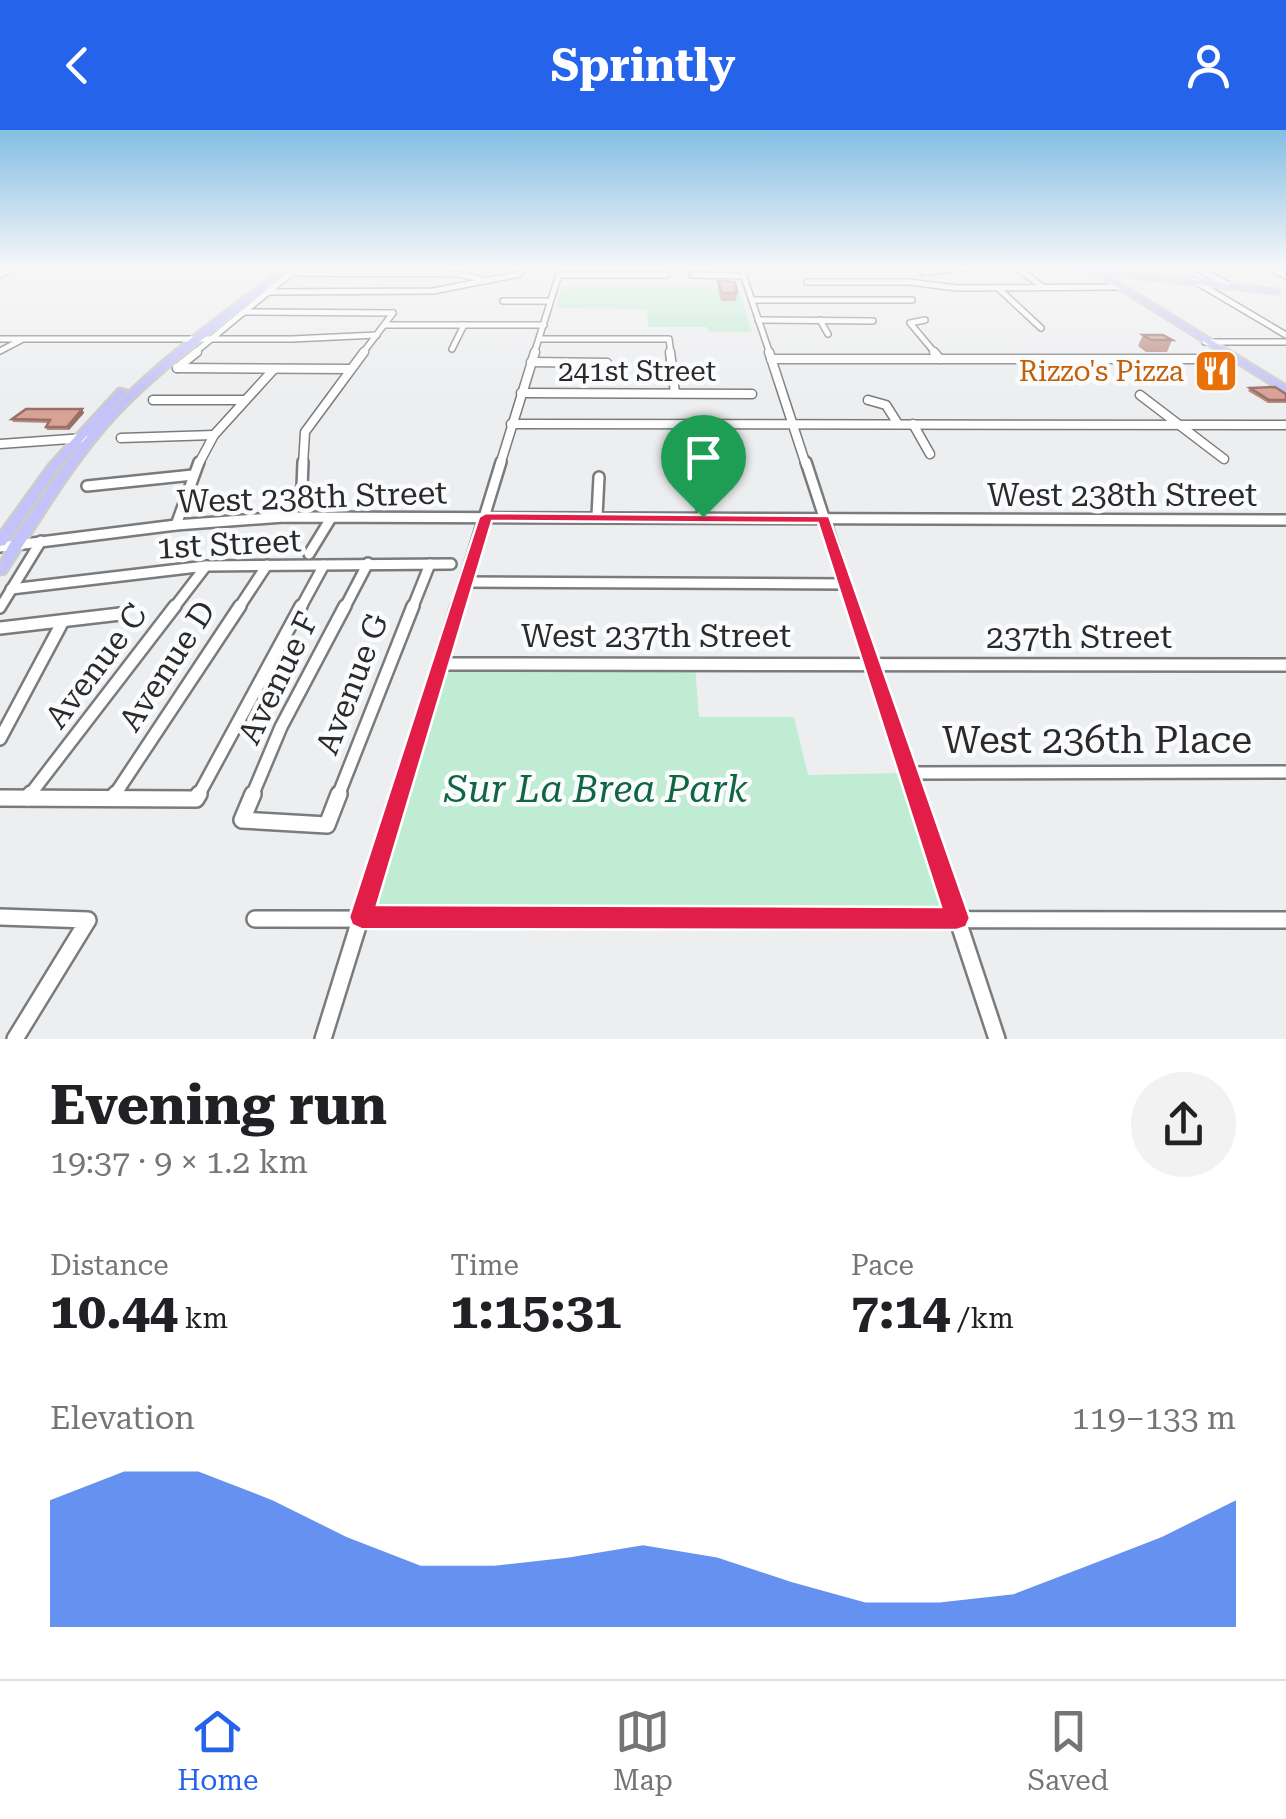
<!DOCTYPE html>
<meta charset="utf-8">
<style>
:root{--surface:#fff;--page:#f2f2f2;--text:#202124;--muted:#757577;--line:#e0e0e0;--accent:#2563eb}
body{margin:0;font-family:"Roboto Serif",serif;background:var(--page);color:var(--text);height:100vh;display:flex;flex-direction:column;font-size:38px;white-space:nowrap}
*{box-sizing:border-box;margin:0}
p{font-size:32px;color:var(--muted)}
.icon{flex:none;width:55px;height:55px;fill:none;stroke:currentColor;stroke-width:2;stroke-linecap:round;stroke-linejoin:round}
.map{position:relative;height:909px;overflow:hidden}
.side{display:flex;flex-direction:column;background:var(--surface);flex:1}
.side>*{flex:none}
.pin{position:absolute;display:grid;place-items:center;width:85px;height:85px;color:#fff;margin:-102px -42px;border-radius:50% 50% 50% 0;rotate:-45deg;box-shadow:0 0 10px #0007}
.pin .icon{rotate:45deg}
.round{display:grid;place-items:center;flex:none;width:105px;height:105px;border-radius:52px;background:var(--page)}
.summary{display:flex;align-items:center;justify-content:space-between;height:170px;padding:0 50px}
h1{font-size:55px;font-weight:700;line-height:75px}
.metrics{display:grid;grid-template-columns:repeat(3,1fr);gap:15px;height:170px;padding:10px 50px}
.metrics div{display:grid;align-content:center}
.metrics b{font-size:50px;font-weight:700}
.metrics small{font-size:28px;font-weight:400}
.metrics p{font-size:28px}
.chart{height:280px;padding:20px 50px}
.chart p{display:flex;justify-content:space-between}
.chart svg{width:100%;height:180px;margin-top:10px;fill:var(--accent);opacity:.7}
header{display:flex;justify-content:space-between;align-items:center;height:130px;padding:0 50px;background:var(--accent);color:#fff;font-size:45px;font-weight:700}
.menu{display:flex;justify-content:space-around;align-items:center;height:140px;border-top:2px solid var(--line);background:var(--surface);font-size:28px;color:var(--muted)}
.menu a{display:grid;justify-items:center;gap:5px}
.menu .on{color:var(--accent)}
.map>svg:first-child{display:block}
.green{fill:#bfecd2}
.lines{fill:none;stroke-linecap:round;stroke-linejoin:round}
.minor-far4-casing{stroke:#7a7b7c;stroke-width:8}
.minor-far3-casing{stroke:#7a7b7c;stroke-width:11}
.minor-far2-casing{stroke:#7a7b7c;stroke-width:14}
.minor-far1-casing{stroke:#7a7b7c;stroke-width:16}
.minor-casing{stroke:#7a7b7c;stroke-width:20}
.major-casing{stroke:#ccc;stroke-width:5}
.minor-far4{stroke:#fff;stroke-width:5}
.minor-far3{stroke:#fff;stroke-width:8}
.minor-far2{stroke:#fff;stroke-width:9}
.minor-far1{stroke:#fff;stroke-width:11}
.minor{stroke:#fff;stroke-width:15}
.major{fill:#c3c2fa;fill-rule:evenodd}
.wall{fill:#ba8b80}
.shaded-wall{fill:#977168}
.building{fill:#d8a295;stroke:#977168;stroke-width:2.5}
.route{fill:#e11d48;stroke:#fff;stroke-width:2.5;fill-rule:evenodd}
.labels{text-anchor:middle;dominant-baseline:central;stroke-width:9;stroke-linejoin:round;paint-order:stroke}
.far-street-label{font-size:28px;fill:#2a2a2b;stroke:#fafbfd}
.far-food-label{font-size:28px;fill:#c56008;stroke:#fafbfd;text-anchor:end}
.street-label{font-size:32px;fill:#2a2a2b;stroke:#fafbfd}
.near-street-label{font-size:38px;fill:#2a2a2b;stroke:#fafbfd}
.near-park-label{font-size:38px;font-style:italic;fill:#106542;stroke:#fafbfd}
</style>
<header><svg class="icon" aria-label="back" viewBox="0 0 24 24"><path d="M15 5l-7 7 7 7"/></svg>Sprintly<svg class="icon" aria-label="person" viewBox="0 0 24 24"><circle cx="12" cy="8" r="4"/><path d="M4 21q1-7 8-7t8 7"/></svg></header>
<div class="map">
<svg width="1286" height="909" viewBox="0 0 1286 909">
<rect width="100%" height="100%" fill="#edeeef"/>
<g class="green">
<polygon points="562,156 737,156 752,202 708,202 707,197 648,197 647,180 639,179 556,178"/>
<polygon points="442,535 695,535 699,587 794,587 808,645 905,643 953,786 365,784"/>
</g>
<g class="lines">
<g class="minor-far4-casing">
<g id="minor-far4">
<polyline points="741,138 770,224"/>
<polyline points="1017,138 1043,157"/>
<polyline points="1196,138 1227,154"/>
<polyline points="1269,138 1286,146"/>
<polyline points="923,142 965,138"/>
<polyline points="291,143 460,144 487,151"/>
<polyline points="0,145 15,138"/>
<polyline points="559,145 666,145"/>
<polyline points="692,145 744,146"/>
<polyline points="1193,150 1286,205"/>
<polyline points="807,152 909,152 957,158 1120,157"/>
<polyline points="998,158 1041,198"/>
<polyline points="268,162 433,161 520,144"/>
<polyline points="752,170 912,170"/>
<polyline points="503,171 548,171"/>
<polyline points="244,182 393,183"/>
<polyline points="758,190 873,191"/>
<polyline points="820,190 828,204"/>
<polyline points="925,190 910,193 936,224"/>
<polyline points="385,195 544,195"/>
<polyline points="0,209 292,209 377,205"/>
<polyline points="540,209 669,209 671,224"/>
<polyline points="1205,212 1286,212"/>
<polyline points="452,219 464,195"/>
<polyline points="0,221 21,210"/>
<polyline points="193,224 295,140"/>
<polyline points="362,224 393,183"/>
<polyline points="534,224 561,138"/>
</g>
</g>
<g class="minor-far3-casing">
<g id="minor-far3">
<polyline points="670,222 675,263"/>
<polyline points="769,222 806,335"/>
<polyline points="934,222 940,229"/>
<polyline points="771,229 1233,229"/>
<polyline points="531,232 607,233"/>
<polyline points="177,238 351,239"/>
<polyline points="177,238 197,222"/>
<polyline points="521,263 752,264"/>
<polyline points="1140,265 1224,329"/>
<polyline points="153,270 244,270"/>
<polyline points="868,270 886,275 898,294"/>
<polyline points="511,294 1286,295"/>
<polyline points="694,294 698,335"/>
<polyline points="913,294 930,324"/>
<polyline points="121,308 214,305"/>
<polyline points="0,314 84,308"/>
<polyline points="198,335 214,305 274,239"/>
<polyline points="303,335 305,302 364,222"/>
<polyline points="500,335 535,222"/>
</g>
</g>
<g class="minor-far2-casing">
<g id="minor-far2">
<polyline points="698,332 703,387"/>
<polyline points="806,332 854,479"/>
<polyline points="87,356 193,345"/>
<polyline points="597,386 599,347"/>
<polyline points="284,387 302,357 303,332"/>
<polyline points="176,395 199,332"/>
<polyline points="0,417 176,395 284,387 1286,390"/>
<polyline points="309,424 331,388"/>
<polyline points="465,452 846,454"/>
<polyline points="11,459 206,436 451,434"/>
<polyline points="0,478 41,411"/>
<polyline points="173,479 206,436"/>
<polyline points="238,479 267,435"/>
<polyline points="300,479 324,435"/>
<polyline points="344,479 368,433"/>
<polyline points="412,479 430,434"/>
<polyline points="456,479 501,332"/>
</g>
</g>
<g class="minor-far1-casing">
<g id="minor-far1">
<polyline points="853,476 916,666"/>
<polyline points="0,498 120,484"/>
<polyline points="440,534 1286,535"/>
<polyline points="0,609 63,491"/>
<polyline points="909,643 1286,642"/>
<polyline points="29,666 175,476"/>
<polyline points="114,666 240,476"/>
<polyline points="198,666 301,476"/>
<polyline points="252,666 281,597 345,476"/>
<polyline points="338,666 413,476"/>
<polyline points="398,666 457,476"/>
</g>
</g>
<g class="minor-casing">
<g id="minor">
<polyline points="253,664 242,690 327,695 339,664"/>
<polyline points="916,664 997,909"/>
<polyline points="0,668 196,669 199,664"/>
<polyline points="28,668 31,664"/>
<polyline points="113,668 116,664"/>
<polyline points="0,787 88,790 15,909"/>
<polyline points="255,789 1286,790"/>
<polyline points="323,909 399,664"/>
</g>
</g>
<g class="major-casing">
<g id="major">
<path d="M 284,138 L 291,138 C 233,189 168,230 115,287 C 72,334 40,390 5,443 L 0,444 C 0,422 18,402 31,384 C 55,347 80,312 111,280 C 163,226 224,183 284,138 Z"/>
<polygon points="1070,138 1096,138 1279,160 1277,163 1104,144 1286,256 1286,263 1093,142"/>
<polygon points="119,259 127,261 58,338 5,415 0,416 0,403 50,334"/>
</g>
</g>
<use href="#minor-far4" class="minor-far4"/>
<use href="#minor-far3" class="minor-far3"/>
<use href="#minor-far2" class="minor-far2"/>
<use href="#minor-far1" class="minor-far1"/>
<use href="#minor" class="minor"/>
<use href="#major" class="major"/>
</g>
<g class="wall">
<polygon points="718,151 737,163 736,171 721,171 718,159"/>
<polygon points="1143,205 1172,210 1167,222 1146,222 1138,216"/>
<polygon points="1250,258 1286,264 1286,273 1268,273 1248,261"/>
<polygon points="82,279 84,283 69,300 47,300 46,297 48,293 13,292 12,289"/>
</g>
<polygon class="shaded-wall" points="82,279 84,283 69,300 67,297"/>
<g class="building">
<polygon points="718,151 735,152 737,163 722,163"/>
<polygon points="1143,205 1163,205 1172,210 1151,210"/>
<polygon points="1275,257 1286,264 1286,270 1269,270 1250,258"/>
<polygon points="26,279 82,279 67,297 46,297 50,290 12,289"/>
</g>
<linearGradient id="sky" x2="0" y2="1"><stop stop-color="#84bee3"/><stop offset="0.52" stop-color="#f7f7f8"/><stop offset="1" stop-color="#f7f7f8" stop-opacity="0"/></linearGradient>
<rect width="1286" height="265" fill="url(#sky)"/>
<path class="route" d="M 486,383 L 829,386 L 970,788 L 966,797 L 957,800 L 361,799 L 352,795 L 349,787 L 479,387 ZM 492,391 L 818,393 L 941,777 L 377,775 Z"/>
<defs>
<g id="restaurant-square" transform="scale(2.25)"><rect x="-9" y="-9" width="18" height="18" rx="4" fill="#e8710a" stroke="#fafbfd"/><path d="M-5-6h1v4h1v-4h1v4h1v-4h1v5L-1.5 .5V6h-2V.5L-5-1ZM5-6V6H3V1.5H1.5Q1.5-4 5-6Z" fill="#fff"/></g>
</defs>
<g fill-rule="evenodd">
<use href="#restaurant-square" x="1216" y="241"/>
</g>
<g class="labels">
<g class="far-street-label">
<text x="637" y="241">241st Street</text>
</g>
<g class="far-food-label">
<text x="1184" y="241">Rizzo's Pizza</text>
</g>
<g class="street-label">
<text x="1122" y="365">West 238th Street</text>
<text transform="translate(312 367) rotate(-2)">West 238th Street</text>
<text transform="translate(229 414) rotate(-3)">1st Street</text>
<text x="656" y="506">West 237th Street</text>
<text x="1079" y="507">237th Street</text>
<text transform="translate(96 536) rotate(-53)">Avenue C</text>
<text transform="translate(167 536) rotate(-57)">Avenue D</text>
<text transform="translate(278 548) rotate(-64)">Avenue F</text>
<text transform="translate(352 554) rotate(-69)">Avenue G</text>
</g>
<g class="near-street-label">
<text x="1097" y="610">West 236th Place</text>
</g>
<g class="near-park-label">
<text x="596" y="659">Sur La Brea Park</text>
</g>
</g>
</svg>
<div class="pin" style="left:703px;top:387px;background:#1e9e55"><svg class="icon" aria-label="arrive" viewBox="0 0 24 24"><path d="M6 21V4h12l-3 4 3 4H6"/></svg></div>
</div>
<section class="side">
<div class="summary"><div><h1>Evening run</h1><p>19:37 · 9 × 1.2 km</p></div><a class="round"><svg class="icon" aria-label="share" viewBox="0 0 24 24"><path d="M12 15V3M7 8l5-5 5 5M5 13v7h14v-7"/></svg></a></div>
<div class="metrics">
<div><p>Distance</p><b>10.44<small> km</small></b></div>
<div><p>Time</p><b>1:15:31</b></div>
<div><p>Pace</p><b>7:14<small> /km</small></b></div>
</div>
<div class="chart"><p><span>Elevation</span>119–133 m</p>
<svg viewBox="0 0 160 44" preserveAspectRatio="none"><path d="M0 44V13L10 6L20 6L30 13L40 22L50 29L60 29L70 27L80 24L90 27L100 33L110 38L120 38L130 36L140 29L150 22L160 13V44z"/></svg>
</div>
</section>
<nav class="menu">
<a class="on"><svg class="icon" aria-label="home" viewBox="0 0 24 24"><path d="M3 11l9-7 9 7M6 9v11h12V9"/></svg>Home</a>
<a><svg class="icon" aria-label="map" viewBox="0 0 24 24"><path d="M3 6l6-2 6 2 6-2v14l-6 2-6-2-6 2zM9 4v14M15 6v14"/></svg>Map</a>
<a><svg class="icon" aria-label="saved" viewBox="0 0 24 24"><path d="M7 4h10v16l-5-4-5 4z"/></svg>Saved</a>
</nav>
